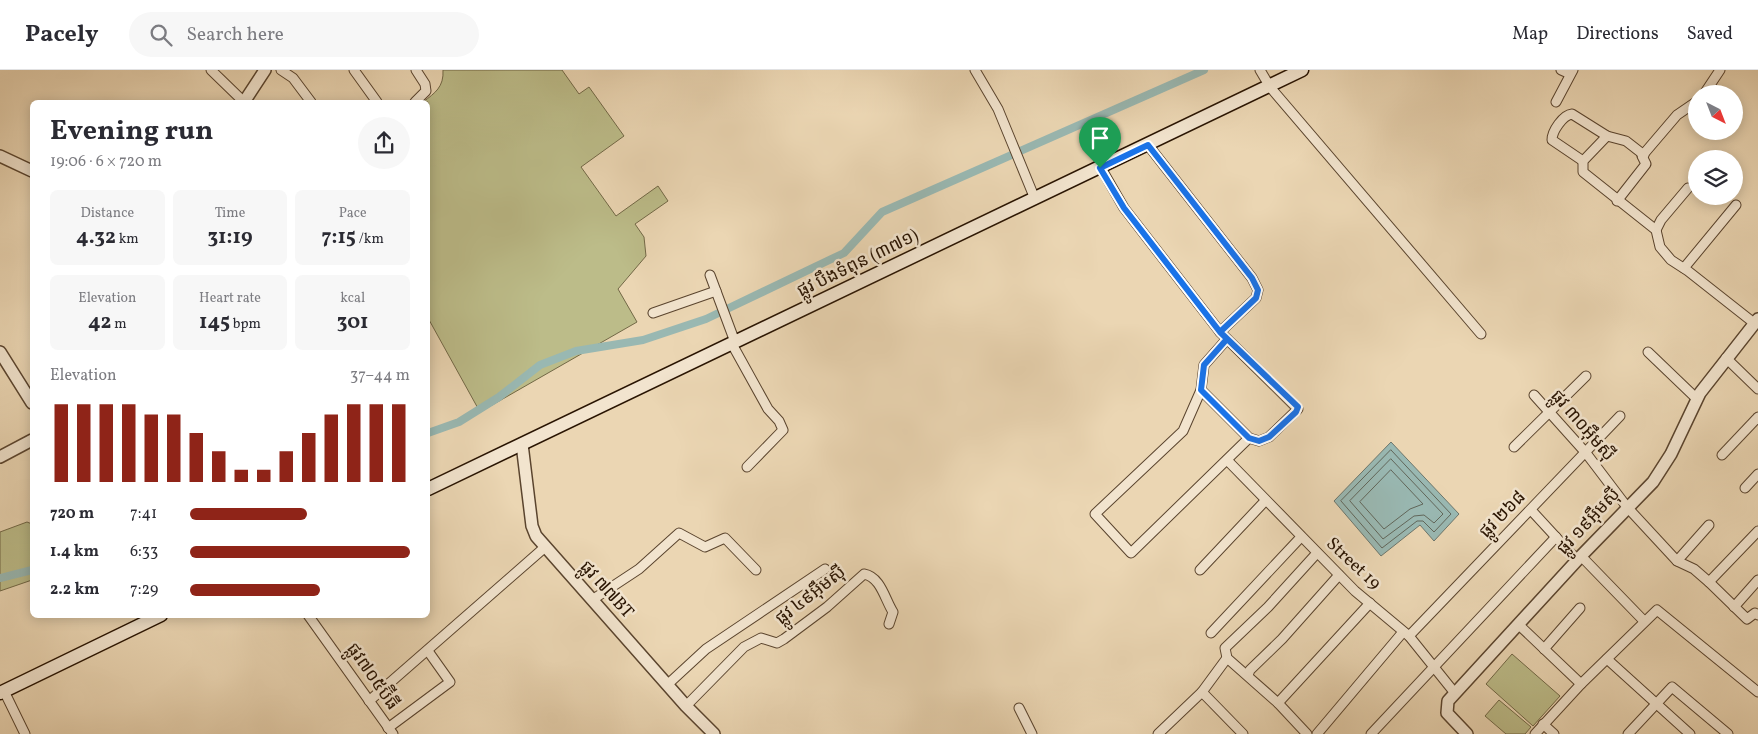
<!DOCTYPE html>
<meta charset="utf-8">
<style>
:root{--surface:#fff;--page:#f7f7f7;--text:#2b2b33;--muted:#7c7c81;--line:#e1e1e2;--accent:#8f2418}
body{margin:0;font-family:Vollkorn,"Noto Sans Khmer",serif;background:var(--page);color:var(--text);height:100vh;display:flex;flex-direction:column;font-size:19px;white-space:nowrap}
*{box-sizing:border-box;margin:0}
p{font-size:16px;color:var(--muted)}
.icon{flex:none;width:28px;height:28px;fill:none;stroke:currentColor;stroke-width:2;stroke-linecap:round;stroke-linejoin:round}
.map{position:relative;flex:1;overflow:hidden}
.details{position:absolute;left:30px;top:30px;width:400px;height:518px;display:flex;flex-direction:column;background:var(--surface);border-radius:8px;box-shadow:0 2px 12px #0003}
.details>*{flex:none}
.needle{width:32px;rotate:138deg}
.controls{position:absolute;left:1688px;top:15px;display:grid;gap:10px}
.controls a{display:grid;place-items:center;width:55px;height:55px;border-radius:50%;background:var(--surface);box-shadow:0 2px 12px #0003;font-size:25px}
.pin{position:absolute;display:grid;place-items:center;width:42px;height:42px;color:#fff;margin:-51px -21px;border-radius:50% 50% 50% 0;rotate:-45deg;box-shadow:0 0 5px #0007}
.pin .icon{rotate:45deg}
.round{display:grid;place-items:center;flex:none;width:52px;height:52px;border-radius:26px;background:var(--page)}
.summary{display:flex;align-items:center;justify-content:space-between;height:85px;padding:0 20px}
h1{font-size:28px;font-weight:700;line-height:38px}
.stats{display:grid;grid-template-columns:repeat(3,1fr);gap:8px;height:85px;padding:5px 20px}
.stats div{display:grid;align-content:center;border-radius:8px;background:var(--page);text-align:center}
.stats b{font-size:21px;font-weight:700}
.stats small{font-size:14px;font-weight:400}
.stats p{font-size:14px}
.chart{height:140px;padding:10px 20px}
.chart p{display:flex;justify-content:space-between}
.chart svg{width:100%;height:90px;margin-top:5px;stroke:var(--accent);stroke-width:6}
ul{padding:0 20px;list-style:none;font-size:16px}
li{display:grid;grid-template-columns:80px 60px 1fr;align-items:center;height:38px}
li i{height:12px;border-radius:6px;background:var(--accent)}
header{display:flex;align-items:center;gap:30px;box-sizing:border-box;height:70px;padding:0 25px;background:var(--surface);border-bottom:1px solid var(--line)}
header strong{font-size:24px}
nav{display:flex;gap:28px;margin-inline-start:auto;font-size:18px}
.search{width:350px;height:45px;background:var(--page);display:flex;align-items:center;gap:12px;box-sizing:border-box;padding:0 18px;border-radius:28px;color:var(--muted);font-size:19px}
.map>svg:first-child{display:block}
.green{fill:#bcbc89;stroke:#726846}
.water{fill:#99b8b2;stroke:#6c766c}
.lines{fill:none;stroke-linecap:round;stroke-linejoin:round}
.shore{stroke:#61665a;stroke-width:1}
.canal{stroke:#99b8b2;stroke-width:8}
.minor-casing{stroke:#5a442e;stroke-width:11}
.tertiary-casing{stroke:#5a442e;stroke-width:14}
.secondary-casing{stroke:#291402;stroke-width:15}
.minor{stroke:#f2e4ce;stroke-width:9}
.tertiary{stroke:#f2e4ce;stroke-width:11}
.secondary{stroke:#f2e4ce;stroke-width:12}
.route-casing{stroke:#fff;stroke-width:10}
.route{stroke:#1a73e8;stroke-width:6}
.labels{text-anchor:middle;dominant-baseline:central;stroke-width:5;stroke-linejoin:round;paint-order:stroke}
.street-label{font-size:18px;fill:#291402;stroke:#f2e4ce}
</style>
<header>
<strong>Pacely</strong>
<div class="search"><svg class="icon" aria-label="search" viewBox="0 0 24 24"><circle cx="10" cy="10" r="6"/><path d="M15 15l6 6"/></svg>Search here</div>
<nav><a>Map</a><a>Directions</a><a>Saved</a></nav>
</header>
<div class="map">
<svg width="1758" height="664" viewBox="0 0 1758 664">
<rect width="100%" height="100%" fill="#ebd6b3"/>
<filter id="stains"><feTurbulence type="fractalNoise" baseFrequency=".004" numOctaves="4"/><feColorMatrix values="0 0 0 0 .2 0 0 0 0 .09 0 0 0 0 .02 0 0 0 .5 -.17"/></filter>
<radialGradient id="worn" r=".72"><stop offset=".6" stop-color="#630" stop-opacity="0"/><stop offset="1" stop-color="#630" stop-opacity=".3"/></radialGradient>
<g class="green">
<path d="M 443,0 L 562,0 L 579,24 L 589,17 L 624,66 L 581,97 L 616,146 L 658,116 L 668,131 L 635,154 L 644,167 L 646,186 L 618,219 L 637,252 L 480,342 L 428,248 L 428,32 L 423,32 C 435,23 444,17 443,0 Z"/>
<polygon points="27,452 32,454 32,510 0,521 0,462"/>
<polygon points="1512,584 1560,626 1533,656 1486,614"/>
<polygon points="1499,630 1531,657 1525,664 1506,664 1485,646"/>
</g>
<polygon class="water" points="1391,372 1459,444 1434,471 1420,455 1381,486 1334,431"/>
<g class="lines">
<g class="shore">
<polygon points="1391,380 1451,444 1434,462 1423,451 1417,451 1382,478 1341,431"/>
<polygon points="1391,389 1443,444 1434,453 1424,445 1414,446 1383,469 1350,431"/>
<polygon points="1391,400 1423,434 1410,439 1384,459 1360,432"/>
</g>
<g class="canal">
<polyline points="428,363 459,352 499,327 540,295 576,281 643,270 706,249 844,183 882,142 1204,0"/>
<polyline points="0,508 32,500"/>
</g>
<g class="minor-casing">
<g id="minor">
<polyline points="211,0 244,32"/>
<polyline points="281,0 293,8 311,32"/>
<polyline points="354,0 377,32"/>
<polyline points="975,0 998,39 1035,129"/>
<polyline points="1260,0 1270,17 1481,264"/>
<polyline points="1561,0 1570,4"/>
<polyline points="1704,24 1720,0"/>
<polyline points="415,32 426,21 425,14 416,0"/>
<polyline points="1556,32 1573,0"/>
<polyline points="1148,75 1252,208 1258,220 1256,228 1220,262"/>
<polyline points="1644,85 1626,71 1607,66 1583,91 1583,102 1656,160 1660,177 1671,190 1688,201 1754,253"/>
<path d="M 1583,91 L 1552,70 C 1552,61 1563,45 1572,44 L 1607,66"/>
<polyline points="1101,98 1124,138 1220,262 1298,339 1269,367 1259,371 1249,368 1201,320"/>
<polyline points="1617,131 1646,94 1642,86 1677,45 1696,32"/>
<polyline points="1656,160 1661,150 1688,118"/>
<polyline points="1684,198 1736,135"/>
<polyline points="710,205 735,272"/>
<polyline points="653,243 716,221"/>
<polyline points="1227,269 1204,295 1201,320 1183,361 1095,444 1131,483 1249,368"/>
<polyline points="732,274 768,339 779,351 783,360 747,397"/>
<polyline points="1648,282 1697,329"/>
<polyline points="1726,288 1758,319"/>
<polyline points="1534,325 1586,383 1627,437 1677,491 1694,499 1709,512 1747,549 1755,543 1758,545"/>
<polyline points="1514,377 1586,306"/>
<polyline points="1722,385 1758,347"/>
<polyline points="1227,390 1355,521 1409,566 1454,622"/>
<polyline points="1745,418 1758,404"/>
<polyline points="1531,440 1577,490"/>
<polyline points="1581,486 1644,551"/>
<polyline points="1677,491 1709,455"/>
<polyline points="1200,500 1265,431"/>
<polyline points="1709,512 1758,461"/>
<polyline points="592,530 639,499 679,463 705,477 725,468 756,500"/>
<polyline points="1734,537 1758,510"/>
<polyline points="308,545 393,664"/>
<polyline points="1519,555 1581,614"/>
<polyline points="1211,563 1301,467"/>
<polyline points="1409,566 1620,346"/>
<polyline points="1544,579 1580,538"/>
<polyline points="1607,589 1690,664"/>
<polyline points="1248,605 1250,600 1282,569 1339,505"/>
<polyline points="667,615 706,579 825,499"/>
<polyline points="4,621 25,664"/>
<polyline points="1202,622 1243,664"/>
<polyline points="369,631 544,478"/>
<polyline points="1278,633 1370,533"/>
<path d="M 686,636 L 744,577 L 761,568 L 777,573 L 784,569 L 827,537 L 864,504 C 881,507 885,530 893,542 L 889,554"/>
<polyline points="1019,638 1032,664"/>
<polyline points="1543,654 1554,664"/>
<polyline points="388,658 450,612 428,581"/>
<polyline points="1158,664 1202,622 1227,588"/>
<polyline points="1307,664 1278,633 1227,588 1225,578 1268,537 1317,483"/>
<polyline points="1317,664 1403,562"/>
<polyline points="1371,664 1556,467"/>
<polyline points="1535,664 1581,614 1657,540 1758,622"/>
<polyline points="1628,664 1672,617 1728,664"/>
</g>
</g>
<g class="tertiary-casing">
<g id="tertiary">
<polyline points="244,32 265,0"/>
<polyline points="0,86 32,101"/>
<polyline points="0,282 32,333"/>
<polyline points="522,374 532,456 536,466 686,636 714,664"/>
<polyline points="0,387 32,370"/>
<polyline points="1467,664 1447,643 1448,631 1581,486 1653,412 1671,384 1700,323 1758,249"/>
</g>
</g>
<g class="secondary-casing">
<g id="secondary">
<polyline points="428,419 1302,0"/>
<polyline points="0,623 161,545"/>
</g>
</g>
<use href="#minor" class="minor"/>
<use href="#tertiary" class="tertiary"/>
<use href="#secondary" class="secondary"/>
</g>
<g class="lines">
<g class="route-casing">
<polyline id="route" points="1100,98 1124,138 1220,262 1227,269 1204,295 1201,320 1249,368 1259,371 1269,367 1296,342 1298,337 1220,262 1256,228 1258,220 1252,208 1148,75 1100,98"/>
</g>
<use href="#route" class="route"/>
</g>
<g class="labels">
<g class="street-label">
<text transform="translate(858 194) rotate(-26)">ផ្លូវ បឹងទំពុន (៣៧១)</text>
<text transform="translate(1582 356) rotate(49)">ផ្លូវ ៣០អ៊ឹមស៊ី</text>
<text transform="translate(1503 445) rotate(-46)">ផ្លូវ ២៦៨</text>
<text transform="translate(1589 452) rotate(-47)">ផ្លូវ ១៩អ៊ឹមស៊ី</text>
<text transform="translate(1353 494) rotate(43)">Street 19</text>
<text transform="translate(606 520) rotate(48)">ផ្លូវ ៧៧BT</text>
<text transform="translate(811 526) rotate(-38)">ផ្លូវ ៤៩អ៊ឹមស៊ី</text>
<text transform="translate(372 607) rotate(55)">ផ្លូវ៧០៥ប៊ីធី</text>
</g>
</g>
<rect width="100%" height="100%" filter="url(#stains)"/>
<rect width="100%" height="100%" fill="url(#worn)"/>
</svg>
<div class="controls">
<a><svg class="needle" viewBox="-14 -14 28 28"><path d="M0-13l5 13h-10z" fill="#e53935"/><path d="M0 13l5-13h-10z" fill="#7c7c81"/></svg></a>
<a><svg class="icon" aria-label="layers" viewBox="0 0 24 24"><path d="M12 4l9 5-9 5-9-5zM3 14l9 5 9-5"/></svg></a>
</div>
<div class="pin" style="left:1100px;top:98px;background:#1e9e55"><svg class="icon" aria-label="arrive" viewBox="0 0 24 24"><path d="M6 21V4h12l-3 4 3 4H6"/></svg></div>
<section class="details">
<div class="summary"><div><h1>Evening run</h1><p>19:06 · 6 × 720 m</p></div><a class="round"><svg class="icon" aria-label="share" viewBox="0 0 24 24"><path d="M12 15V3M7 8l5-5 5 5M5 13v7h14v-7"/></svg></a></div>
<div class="stats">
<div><p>Distance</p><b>4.32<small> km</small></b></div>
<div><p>Time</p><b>31:19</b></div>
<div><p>Pace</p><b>7:15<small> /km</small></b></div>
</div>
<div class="stats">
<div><p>Elevation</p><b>42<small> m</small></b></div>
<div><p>Heart rate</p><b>145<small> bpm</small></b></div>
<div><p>kcal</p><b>301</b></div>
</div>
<div class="chart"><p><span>Elevation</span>37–44 m</p>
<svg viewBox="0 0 160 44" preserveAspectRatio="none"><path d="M5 44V6M15 44V6M25 44V6M35 44V6M45 44V11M55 44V11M65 44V20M75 44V29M85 44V38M95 44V38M105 44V29M115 44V20M125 44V11M135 44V6M145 44V6M155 44V6"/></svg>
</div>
<ul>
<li><b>720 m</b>7:41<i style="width:53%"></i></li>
<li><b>1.4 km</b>6:33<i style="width:100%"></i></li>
<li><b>2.2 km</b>7:29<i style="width:59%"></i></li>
</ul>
</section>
</div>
